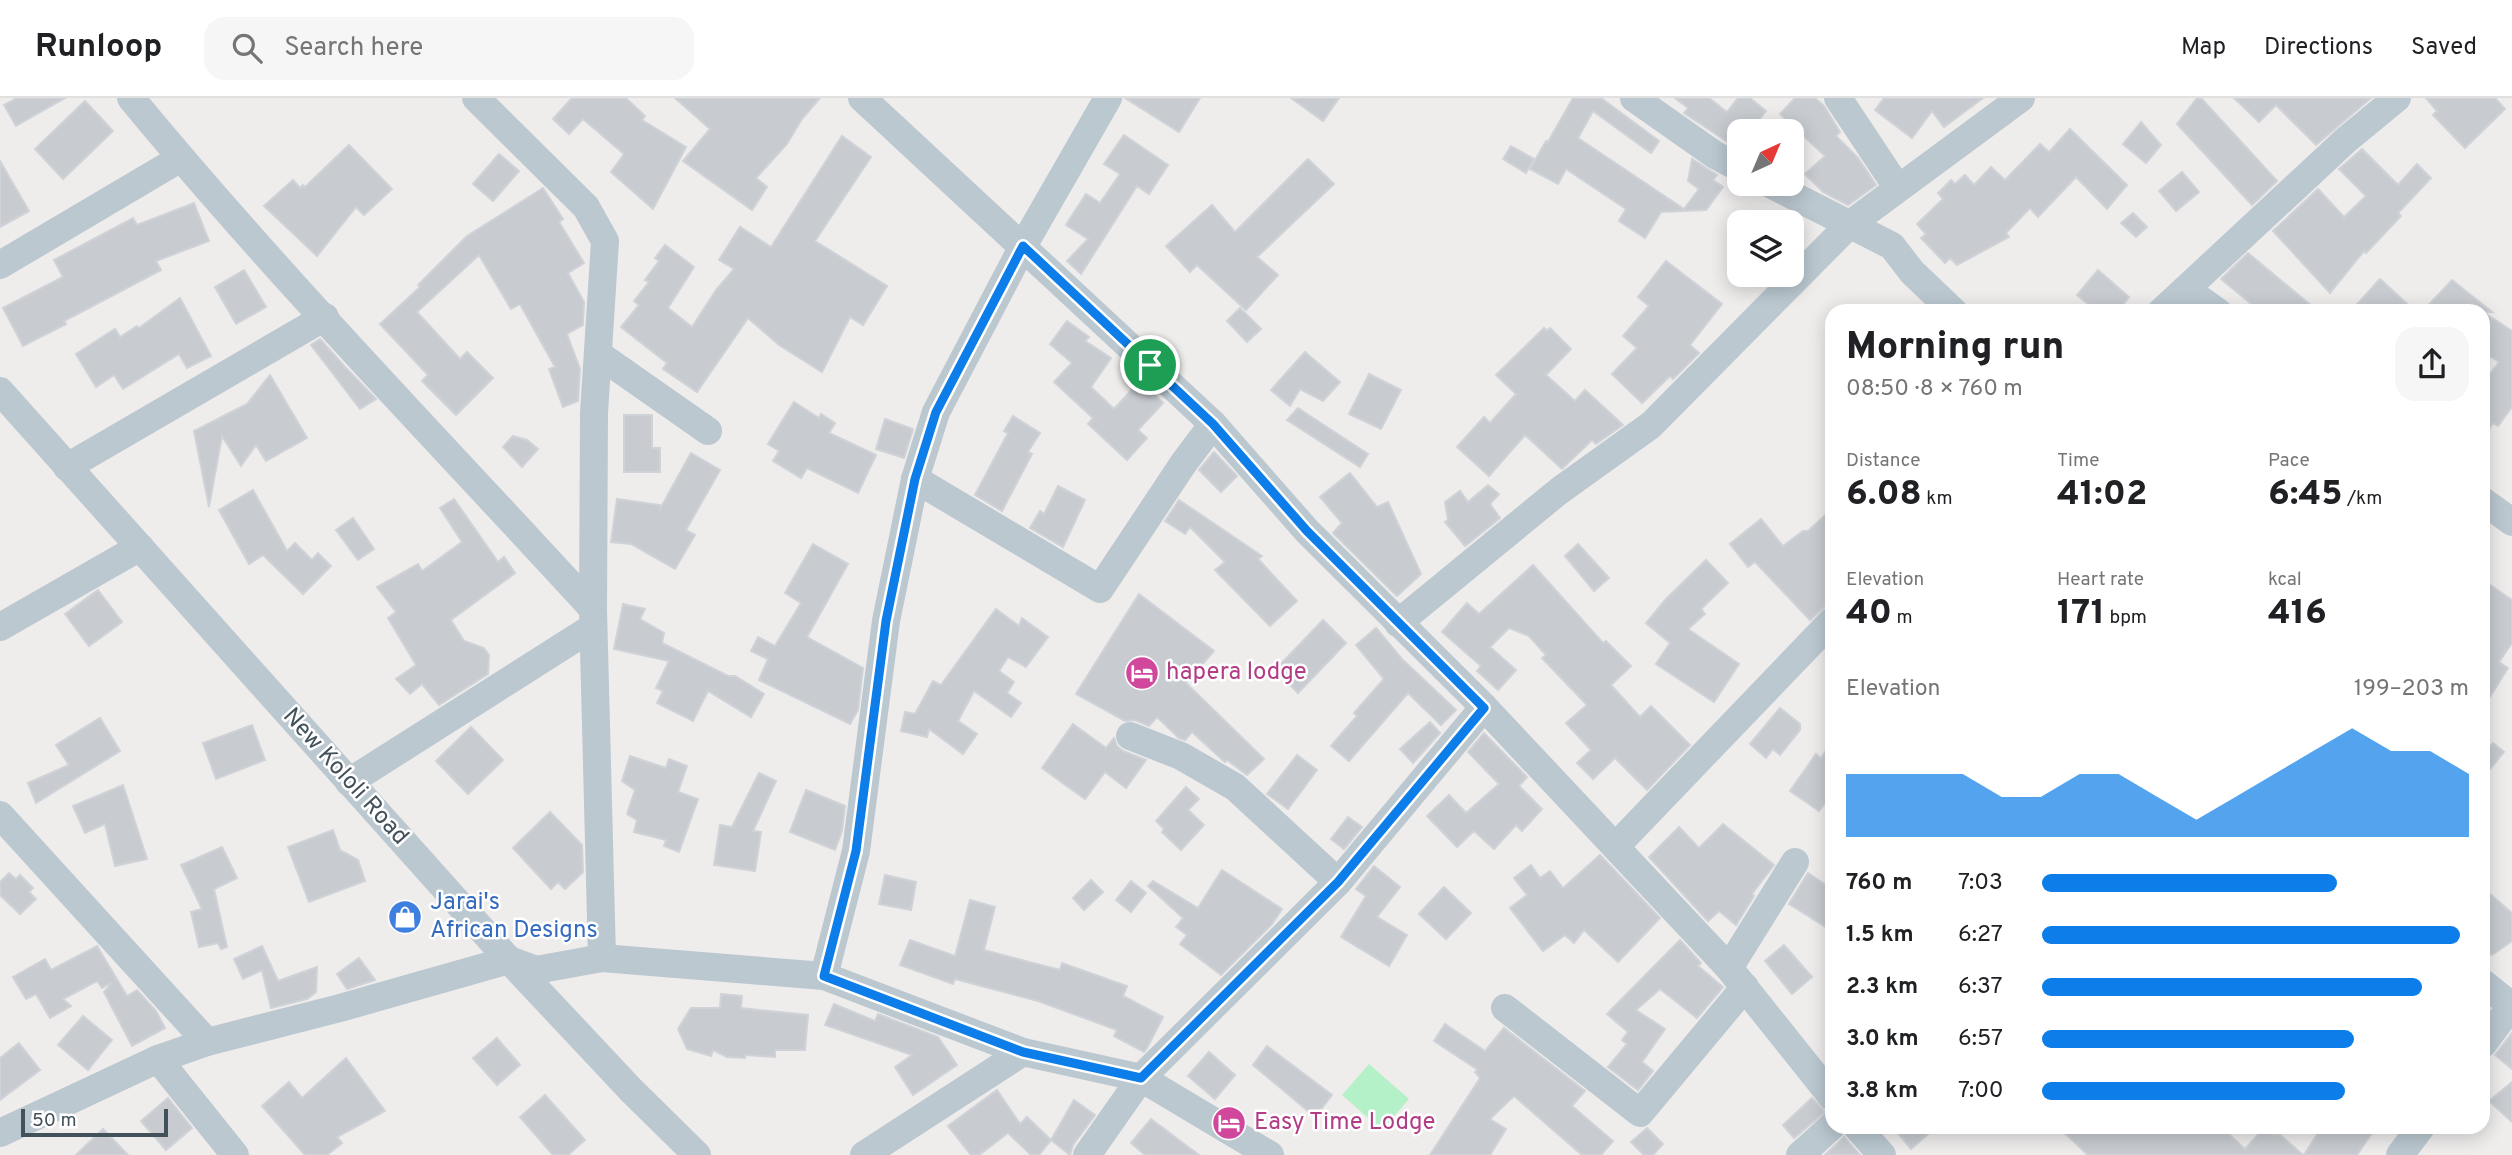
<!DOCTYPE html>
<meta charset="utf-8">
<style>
:root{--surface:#fff;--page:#f6f6f6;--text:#202124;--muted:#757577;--line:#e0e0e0;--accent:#0c7de9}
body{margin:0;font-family:Overpass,sans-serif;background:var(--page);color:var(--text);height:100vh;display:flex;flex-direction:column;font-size:26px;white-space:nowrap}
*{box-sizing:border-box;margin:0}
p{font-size:23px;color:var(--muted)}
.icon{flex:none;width:38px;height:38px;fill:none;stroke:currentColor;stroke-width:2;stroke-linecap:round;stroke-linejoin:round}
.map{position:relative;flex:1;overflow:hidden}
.details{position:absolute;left:1825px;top:206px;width:665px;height:830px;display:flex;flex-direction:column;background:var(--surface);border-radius:21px;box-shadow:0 4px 18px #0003}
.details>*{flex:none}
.needle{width:46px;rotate:44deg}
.controls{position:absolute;left:1727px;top:21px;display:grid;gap:14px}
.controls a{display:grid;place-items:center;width:77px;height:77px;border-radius:14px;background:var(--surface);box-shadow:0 4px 18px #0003;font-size:35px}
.scale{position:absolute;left:21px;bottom:18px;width:147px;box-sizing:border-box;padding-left:7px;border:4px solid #43515b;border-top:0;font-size:19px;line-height:24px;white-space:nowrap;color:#43515b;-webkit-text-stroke:5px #fff;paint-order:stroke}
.pin{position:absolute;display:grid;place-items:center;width:60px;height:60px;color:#fff;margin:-30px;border:4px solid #fff;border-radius:50%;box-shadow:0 2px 7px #0007}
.round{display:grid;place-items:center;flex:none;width:74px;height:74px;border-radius:21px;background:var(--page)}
.headline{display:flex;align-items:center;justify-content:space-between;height:119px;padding:0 21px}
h1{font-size:38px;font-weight:800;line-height:52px}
.figures{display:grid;grid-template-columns:repeat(3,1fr);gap:10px;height:119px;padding:7px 21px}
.figures div{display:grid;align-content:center}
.figures b{font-size:35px;font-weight:800}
.figures small{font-size:19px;font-weight:400}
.figures p{font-size:19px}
.chart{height:196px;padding:14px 21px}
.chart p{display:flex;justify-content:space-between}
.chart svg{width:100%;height:126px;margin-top:7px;fill:var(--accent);opacity:.7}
ul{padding:0 21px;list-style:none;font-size:23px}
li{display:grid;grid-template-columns:112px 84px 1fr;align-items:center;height:52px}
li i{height:18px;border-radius:9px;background:var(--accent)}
header{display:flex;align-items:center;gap:42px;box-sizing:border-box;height:98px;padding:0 35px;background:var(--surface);border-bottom:2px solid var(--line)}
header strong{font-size:33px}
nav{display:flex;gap:38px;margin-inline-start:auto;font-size:24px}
.search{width:490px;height:63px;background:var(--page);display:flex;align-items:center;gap:18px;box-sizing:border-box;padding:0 24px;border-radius:21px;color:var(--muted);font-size:26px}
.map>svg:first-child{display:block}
.green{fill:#b5f1c8}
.building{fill:#c8ccd1;stroke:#cfd3d8;stroke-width:2}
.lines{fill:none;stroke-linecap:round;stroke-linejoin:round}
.minor{stroke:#bbc8d0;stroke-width:28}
.route-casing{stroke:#fff;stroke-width:14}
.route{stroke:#0c7de9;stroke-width:9}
.labels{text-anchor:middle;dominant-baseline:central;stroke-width:5;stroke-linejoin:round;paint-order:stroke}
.hotel-label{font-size:24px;fill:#b23c85;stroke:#fff;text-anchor:start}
.street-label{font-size:24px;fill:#43515b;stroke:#fff}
.shop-label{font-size:24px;fill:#366cbe;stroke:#fff;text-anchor:start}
</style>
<header>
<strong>Runloop</strong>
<div class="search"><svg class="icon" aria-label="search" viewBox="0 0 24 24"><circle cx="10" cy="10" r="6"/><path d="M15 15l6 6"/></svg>Search here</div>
<nav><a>Map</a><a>Directions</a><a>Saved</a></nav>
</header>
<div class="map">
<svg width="2512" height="1057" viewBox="0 0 2512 1057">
<rect width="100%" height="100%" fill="#efecec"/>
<polygon class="green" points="1369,966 1409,1001 1382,1032 1342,997"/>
<g class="building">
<polygon points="17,0 65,0 16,28 4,7"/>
<polygon points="572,0 626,0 645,18 642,22 686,49 653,111 611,74 624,56 583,21 569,36 553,21"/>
<polygon points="675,0 820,0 802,21 787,46 756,80 767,89 752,112 683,63 710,31"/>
<polygon points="1125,0 1200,0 1179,34"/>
<polygon points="1291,0 1339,0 1323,23"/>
<polygon points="1573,0 1601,0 1659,43 1651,55 1593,13 1578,40 1684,111 1699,91 1688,83 1692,61 1717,77 1713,82 1723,89 1706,112 1661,114 1645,140 1619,123 1626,111 1566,71 1558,86 1530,71 1546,43 1548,44"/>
<polygon points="1675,0 1709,0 1727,14 1738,0 1750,0 1766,13 1750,33 1740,33 1737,50 1684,15 1688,10"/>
<polygon points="1795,0 1815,0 1824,8 1840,34 1836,38 1858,60 1876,87 1848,107 1823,94 1805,76 1825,58 1780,16"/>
<polygon points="1884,0 1983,0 1944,29 1932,13 1912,40 1875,12"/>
<polygon points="2197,0 2201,0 2277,83 2252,107 2177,26"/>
<polygon points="2234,0 2371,0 2316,47 2276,7 2259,24"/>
<polygon points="2426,0 2495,0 2505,11 2465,50 2433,17 2437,13"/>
<polygon points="85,3 113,33 63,81 35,51"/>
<polygon points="2141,24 2161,47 2146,65 2123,46"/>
<polygon points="2070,31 2127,87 2107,111 2076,79 2038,119 2030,110 2006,135 2009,139 1957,167 1950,160 1945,165 1921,140 1926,136 1917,126 1943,101 1938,95 1951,82 1955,86 1965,77 1974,87 1991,69 2005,82 2040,46 2049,54"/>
<polygon points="1124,37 1168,67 1149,96 1137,88 1081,176 1067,163 1088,141 1066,127 1086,96 1100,105 1120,76 1104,66"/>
<polygon points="842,38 871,59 815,143 887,188 863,227 850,219 822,274 779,247 748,220 697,294 663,271 667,265 621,229 639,207 634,203 649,184 645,182 659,163 655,160 665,147 694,169 668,210 692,229 716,192 734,171 719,162 740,129 771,149"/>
<polygon points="349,47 392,91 364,117 356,109 317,158 264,108 293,82 300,90 303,87 305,89"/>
<polygon points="1511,48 1534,61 1526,75 1503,61"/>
<polygon points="2362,51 2398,87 2417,66 2431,80 2398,115 2401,118 2366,155 2364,153 2330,195 2273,133 2318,91 2344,119 2366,98 2339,71"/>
<polygon points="499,56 519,73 493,103 473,86"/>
<polygon points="1308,61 1334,86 1257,159 1278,177 1246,212 1197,167 1190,174 1166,148 1212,107 1235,134"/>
<polygon points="0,63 29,113 0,129"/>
<polygon points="2182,74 2199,94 2176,113 2159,93"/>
<polygon points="543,90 563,121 559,124 584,165 568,175 584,204 583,227 567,236 580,271 578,303 563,309 549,271 555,269 520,206 511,211 479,157 417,214 460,261 467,254 493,280 456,317 422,283 428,277 380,226 420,189 418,187 467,138"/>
<polygon points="194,105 209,143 156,163 161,172 64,223 66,226 23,248 3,210 63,179 54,162 133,120 137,127"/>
<polygon points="2133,115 2147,129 2136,139 2121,125"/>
<polygon points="2248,155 2319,214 2261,214 2221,181"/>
<polygon points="1666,163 1722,206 1690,247 1699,255 1673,281 1670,278 1642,305 1612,276 1637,250 1623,238 1649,208 1638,199"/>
<polygon points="244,172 266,209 236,226 215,189"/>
<polygon points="2098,172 2129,199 2117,214 2098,214 2077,197"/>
<polygon points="2380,181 2416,214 2350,214"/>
<polygon points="2452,182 2492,214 2422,214"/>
<polygon points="180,200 211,258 187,270 179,256 123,291 114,277 96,289 76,256 115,231 120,239 137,228 139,230"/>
<polygon points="1240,210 1261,231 1247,244 1227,223"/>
<polygon points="2483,214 2512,233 2512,309 2498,328 2493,325 2483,339 2483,285 2499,264 2483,254"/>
<polygon points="1067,223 1089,239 1085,243 1111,260 1091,289 1114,311 1140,283 1163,305 1138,332 1147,340 1127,362 1088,326 1093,320 1054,284 1072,265 1050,246"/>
<polygon points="1544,230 1547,233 1550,230 1571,251 1546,277 1575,303 1585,292 1623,327 1596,346 1592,342 1562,371 1525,337 1489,378 1457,349 1484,319 1490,325 1516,296 1496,277"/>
<polygon points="320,241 346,270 376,301 360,311 311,247"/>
<polygon points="1305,254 1340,284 1323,303 1300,291 1290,308 1271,292"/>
<polygon points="1369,276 1401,292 1381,331 1349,316"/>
<polygon points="270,277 307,340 266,363 256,347 241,368 222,338 209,409 194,333 247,306"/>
<polygon points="794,304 819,320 821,316 835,325 829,335 876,357 858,395 807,370 801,380 773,363 779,353 768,346"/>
<polygon points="1298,310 1368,356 1360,369 1287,322"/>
<polygon points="624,317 652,317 652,350 660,350 660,374 624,374"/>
<polygon points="1013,318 1040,335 1028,354 1032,356 1002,413 975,397 1008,335 1004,333"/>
<polygon points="885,321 913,331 904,360 876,351"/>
<polygon points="513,338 527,342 538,351 522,369 503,349"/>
<polygon points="1214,354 1237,378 1221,394 1199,372"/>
<polygon points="691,355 720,372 686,432 695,437 675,471 631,446 611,444 617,401 660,407 660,411"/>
<polygon points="1350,375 1377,409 1388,404 1421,476 1397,498 1333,435 1342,425 1320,399"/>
<polygon points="1488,387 1499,396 1490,406 1500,420 1465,448 1445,424 1448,422 1445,404 1460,393 1468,404"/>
<polygon points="1058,388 1085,402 1063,449 1030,430 1040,413 1044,416"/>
<polygon points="253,392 287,453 295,445 312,462 318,455 331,468 303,496 263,457 249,466 219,412"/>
<polygon points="454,401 498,464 504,459 515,475 451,522 464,543 484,550 489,557 488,576 439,607 422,586 410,596 396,581 416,567 388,520 396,514 377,489 418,466 422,473 462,444 440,410"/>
<polygon points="1179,402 1262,458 1258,461 1297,503 1270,528 1215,472 1225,464 1190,429 1185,436 1165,423"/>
<polygon points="1832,411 1832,502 1810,522 1755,464 1748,469 1730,446 1761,421 1783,448 1803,433 1808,433"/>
<polygon points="353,420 374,451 358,462 336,432"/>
<polygon points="813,446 848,466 807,539 863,570 858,612 850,626 759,582 768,561 751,553 758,539 775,548 801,505 785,495"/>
<polygon points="1578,446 1609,480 1594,493 1565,458"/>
<polygon points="1706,462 1728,485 1701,511 1705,516 1688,531 1739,566 1714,604 1656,566 1670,545 1646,525 1666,501"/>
<polygon points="1533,467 1603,545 1606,543 1631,568 1611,587 1640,619 1651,608 1690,647 1647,692 1615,660 1593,681 1577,665 1591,652 1566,625 1587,607 1542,560 1546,557 1529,538 1509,530 1490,549 1516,572 1498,592 1477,573 1481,568 1442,534 1467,505 1479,516"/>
<polygon points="2483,482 2512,502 2512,545 2499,564 2508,570 2483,610"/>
<polygon points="98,492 122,524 89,548 65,516"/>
<polygon points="1139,496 1214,553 1186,585 1264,661 1247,677 1227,662 1225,664 1192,634 1185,642 1179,640 1157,619 1149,628 1135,622 1125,623 1076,596"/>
<polygon points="623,506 645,511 640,521 664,535 662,545 728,578 735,578 764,596 751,619 708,593 693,623 657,605 663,593 656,590 669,563 614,551"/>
<polygon points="996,511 1019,528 1022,520 1048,539 1026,569 1008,559 999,573 1014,584 1007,595 1021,605 1011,619 974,593 958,623 977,636 963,656 929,631 927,639 901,633 905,614 915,616 933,583 941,587"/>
<polygon points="1323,522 1346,545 1298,595 1275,572"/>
<polygon points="1376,530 1402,561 1456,612 1441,627 1408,595 1349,663 1331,648 1357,618 1354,615 1384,581 1356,547"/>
<polygon points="1780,610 1800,626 1800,632 1780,657 1773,651 1766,660 1750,646"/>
<polygon points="100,620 120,653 36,705 28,685 69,667 56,647"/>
<polygon points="1430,624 1440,635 1413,665 1400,651"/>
<polygon points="1073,626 1106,650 1114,640 1117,648 1123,653 1146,662 1126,690 1105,674 1085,701 1042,670"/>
<polygon points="252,627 265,662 216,681 203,645"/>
<polygon points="471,629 503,662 468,696 436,663"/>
<polygon points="1484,635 1527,679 1519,688 1542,711 1522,733 1516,727 1494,751 1474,733 1457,749 1427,718 1449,697 1466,715 1499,686 1468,654"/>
<polygon points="1832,644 1832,696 1819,713 1790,693 1816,656 1821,660"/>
<polygon points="2493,645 2504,654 2483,680 2483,656"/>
<polygon points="1297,657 1317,672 1288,711 1267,696"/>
<polygon points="630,658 666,670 669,661 687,668 678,694 698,701 679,754 664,748 666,742 634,734 637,722 627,716 635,692 622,683"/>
<polygon points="759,675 776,683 753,733 761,734 755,773 714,767 720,727 732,729"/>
<polygon points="123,687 147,761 115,768 105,726 85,735 73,708"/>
<polygon points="1186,689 1199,701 1188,712 1204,727 1181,752 1162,734 1164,731 1156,723"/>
<polygon points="806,692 845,708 842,733 835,752 790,734"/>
<polygon points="550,714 582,747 583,774 565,791 558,784 551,791 513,750"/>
<polygon points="1348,719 1362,729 1344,751 1331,741"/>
<polygon points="1723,726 1774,767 1752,796 1754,798 1736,827 1719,813 1708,823 1649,759 1679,729 1699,750"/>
<polygon points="333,732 340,752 358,762 365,783 309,804 288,749"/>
<polygon points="222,749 237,780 214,791 227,849 221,851 218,845 199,849 191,814 202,811 181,767"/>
<polygon points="1600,757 1660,820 1618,864 1584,832 1574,845 1565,837 1543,853 1510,810 1527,797 1514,780 1531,767 1540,780 1550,773 1563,790"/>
<polygon points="1374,768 1400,789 1377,819 1407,837 1389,868 1341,839 1366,798 1356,791"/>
<polygon points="1222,772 1282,811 1272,826 1221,877 1180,846 1187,837 1176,829 1183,820 1148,788 1153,783 1198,810"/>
<polygon points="9,775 16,781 20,777 33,790 29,794 36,801 20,816 0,797 0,784"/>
<polygon points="1808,775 1832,791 1832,833 1789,806"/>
<polygon points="885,777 916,784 911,812 879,806"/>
<polygon points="1091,782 1103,794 1084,812 1073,800"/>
<polygon points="1131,783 1146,795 1131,814 1116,802"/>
<polygon points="1444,789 1471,815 1446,841 1419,816"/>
<polygon points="2483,790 2512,815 2512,843 2492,857 2483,851"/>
<polygon points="970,802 995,809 984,852 1060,872 1062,865 1127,888 1123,898 1163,919 1147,950 1144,954 1114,938 1117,932 1038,903 955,881 953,886 900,867 910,842 955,858"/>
<polygon points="1680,842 1701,865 1698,868 1723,889 1697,920 1660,891 1636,912 1665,931 1642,964 1653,973 1638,992 1608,969 1627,946 1622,942 1628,934 1607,916"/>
<polygon points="1784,847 1812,879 1792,896 1765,863"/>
<polygon points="97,848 127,898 137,892 156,913 165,930 132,948 104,894 112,884 102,890 97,883 63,901 71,908 50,920 36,896 26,901 13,879 45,861 51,872"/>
<polygon points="262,848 278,883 317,869 316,894 307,901 271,910 262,872 243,881 234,861"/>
<polygon points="359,860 375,882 347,891 337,876"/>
<polygon points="721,896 742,898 741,910 808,917 805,952 775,952 775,959 745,957 745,960 727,959 713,952 711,958 687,951 678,931 691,910 720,910"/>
<polygon points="834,906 875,923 878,916 938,939 957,967 913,997 895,969 912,957 825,927"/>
<polygon points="83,918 112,942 88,972 58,947"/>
<polygon points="1445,926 1485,953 1504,930 1585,993 1572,1008 1613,1043 1601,1057 1582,1057 1514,998 1490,1021 1506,1031 1490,1057 1430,1057 1480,980 1475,974 1478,972 1434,943"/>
<polygon points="2512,935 2512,971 2495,957"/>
<polygon points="497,940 520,967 497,987 473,960"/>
<polygon points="19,945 40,972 0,1002 0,960"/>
<polygon points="1267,948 1332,997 1315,1019 1253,967"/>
<polygon points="1209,954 1235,977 1215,1001 1188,978"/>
<polygon points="346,960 385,1013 337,1039 342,1045 327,1057 305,1057 262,1008 289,984 302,1000"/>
<polygon points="2512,984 2512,1024 2489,1003"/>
<polygon points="997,992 1020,1026 1027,1019 1051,1042 1039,1057 1031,1057 1008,1035 979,1057 971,1057 948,1028"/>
<polygon points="545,997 585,1042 568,1057 553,1057 520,1019"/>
<polygon points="168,1000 192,1030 166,1052 141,1023"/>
<polygon points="1812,1000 1825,1014 1794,1040 1783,1027"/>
<polygon points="1074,1002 1095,1017 1073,1047 1070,1057 1051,1042"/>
<polygon points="1151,1021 1199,1057 1145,1057 1131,1045"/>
<polygon points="1893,1029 1936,1029 1911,1051"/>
<polygon points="2058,1029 2221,1029 2245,1051 2265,1029 2275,1038 2278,1035 2303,1057 2088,1057"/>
<polygon points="2322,1029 2376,1029 2357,1057 2304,1057"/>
<polygon points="1647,1030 1663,1046 1653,1057 1644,1057 1631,1044"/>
<polygon points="103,1031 128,1057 76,1057"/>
<polygon points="1844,1039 1860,1057 1825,1057 1843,1040"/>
</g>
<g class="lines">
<g class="minor">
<path d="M 131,0 C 277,177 438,342 593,511"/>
<polyline points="476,0 586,109 605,143 594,315 593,511 602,860"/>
<polyline points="862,0 1213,326 1307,433 1484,609 1729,870 1832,999"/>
<polyline points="1634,0 1715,57 1740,70"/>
<polyline points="1838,0 1897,89"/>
<polyline points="1770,86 1892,148 1912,174 1954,214"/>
<polyline points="0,167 181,60"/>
<polyline points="2186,191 2218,214"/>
<polyline points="2161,214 2346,42 2397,0"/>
<polyline points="598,256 708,333"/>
<polyline points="0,293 509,862 631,992 697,1057"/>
<polyline points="67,369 325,219"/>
<polyline points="915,381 1100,491 1183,366 1213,326"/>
<polyline points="2483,403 2512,424"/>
<polyline points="1398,525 1559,393 1651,327 1849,127 2021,0"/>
<polyline points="0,529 140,449"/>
<polyline points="1130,638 1181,658 1235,689 1338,784"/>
<polyline points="349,684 593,529"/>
<polyline points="0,717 207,944"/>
<polyline points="1616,748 1832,523"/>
<polyline points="1729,870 1795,764"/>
<polyline points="824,878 856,753 886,523 915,381 936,314 1023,148 1108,0"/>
<polyline points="2483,885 2512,908"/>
<polyline points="1505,910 1640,1015 1745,889"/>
<polyline points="2483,946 2512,907"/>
<polyline points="158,961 235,1057"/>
<polyline points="1857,1029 1882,1057"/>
<polyline points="0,1035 158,961 207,944 340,910 509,862 536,872 602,860 824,878 1023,954 1141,980 1270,1057"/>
<polyline points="864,1057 1023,954"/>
<polyline points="1087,1057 1141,980 1338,784 1484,609"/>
<polyline points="1800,1057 1832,1028"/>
<polyline points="2400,1057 2421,1029"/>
</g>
</g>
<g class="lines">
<g class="route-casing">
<polygon id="route" points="1023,148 1213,326 1307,433 1484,610 1338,784 1141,980 1023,954 824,878 856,753 886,523 915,381 936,314"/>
</g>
<use href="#route" class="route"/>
</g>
<defs>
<g id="hotel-disc" transform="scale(1.75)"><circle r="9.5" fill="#d1479c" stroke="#fff"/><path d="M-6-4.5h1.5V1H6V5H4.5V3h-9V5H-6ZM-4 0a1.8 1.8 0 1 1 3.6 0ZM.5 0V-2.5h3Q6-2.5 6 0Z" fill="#fff"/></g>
<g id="shop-disc" transform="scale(1.75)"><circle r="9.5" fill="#3f7fe0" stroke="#fff"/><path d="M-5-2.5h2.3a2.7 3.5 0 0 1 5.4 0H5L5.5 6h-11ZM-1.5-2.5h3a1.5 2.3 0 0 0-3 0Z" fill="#fff"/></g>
</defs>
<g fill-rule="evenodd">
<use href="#hotel-disc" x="1142" y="575"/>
<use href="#shop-disc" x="405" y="819"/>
<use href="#hotel-disc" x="1229" y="1025"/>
</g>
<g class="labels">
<g class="hotel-label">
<text x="1166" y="575">hapera lodge</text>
<text x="1254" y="1025">Easy Time Lodge</text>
</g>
<g class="street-label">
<text transform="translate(345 679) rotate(48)">New Kololi Road</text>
</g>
<g class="shop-label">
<text x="430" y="805">Jarai's<tspan x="430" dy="28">African Designs</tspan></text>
</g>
</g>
</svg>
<div class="controls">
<a><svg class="needle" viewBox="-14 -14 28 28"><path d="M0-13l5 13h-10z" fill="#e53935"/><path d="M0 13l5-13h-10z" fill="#757577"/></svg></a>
<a><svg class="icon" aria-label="layers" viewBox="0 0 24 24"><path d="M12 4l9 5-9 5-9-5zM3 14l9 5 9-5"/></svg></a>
</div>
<div class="scale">50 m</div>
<div class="pin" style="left:1150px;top:267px;background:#1e9e55"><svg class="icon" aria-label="arrive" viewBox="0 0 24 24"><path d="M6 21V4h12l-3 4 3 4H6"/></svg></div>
<section class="details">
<div class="headline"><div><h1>Morning run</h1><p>08:50 · 8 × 760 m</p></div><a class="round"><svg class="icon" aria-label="share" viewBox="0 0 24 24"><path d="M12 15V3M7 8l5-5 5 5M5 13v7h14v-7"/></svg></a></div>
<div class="figures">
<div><p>Distance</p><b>6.08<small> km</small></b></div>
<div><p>Time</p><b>41:02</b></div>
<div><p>Pace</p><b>6:45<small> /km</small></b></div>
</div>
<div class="figures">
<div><p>Elevation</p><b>40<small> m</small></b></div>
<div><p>Heart rate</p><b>171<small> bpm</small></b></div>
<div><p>kcal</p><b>416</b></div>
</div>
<div class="chart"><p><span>Elevation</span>199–203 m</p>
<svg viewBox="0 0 160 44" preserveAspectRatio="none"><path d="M0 44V22L10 22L20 22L30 22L40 30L50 30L60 22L70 22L80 30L90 38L100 30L110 22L120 14L130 6L140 14L150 14L160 22V44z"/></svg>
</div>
<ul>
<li><b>760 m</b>7:03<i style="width:69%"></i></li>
<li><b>1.5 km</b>6:27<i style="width:98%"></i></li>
<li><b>2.3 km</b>6:37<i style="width:89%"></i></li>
<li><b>3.0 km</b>6:57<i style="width:73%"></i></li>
<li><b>3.8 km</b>7:00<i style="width:71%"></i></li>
</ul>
</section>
</div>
